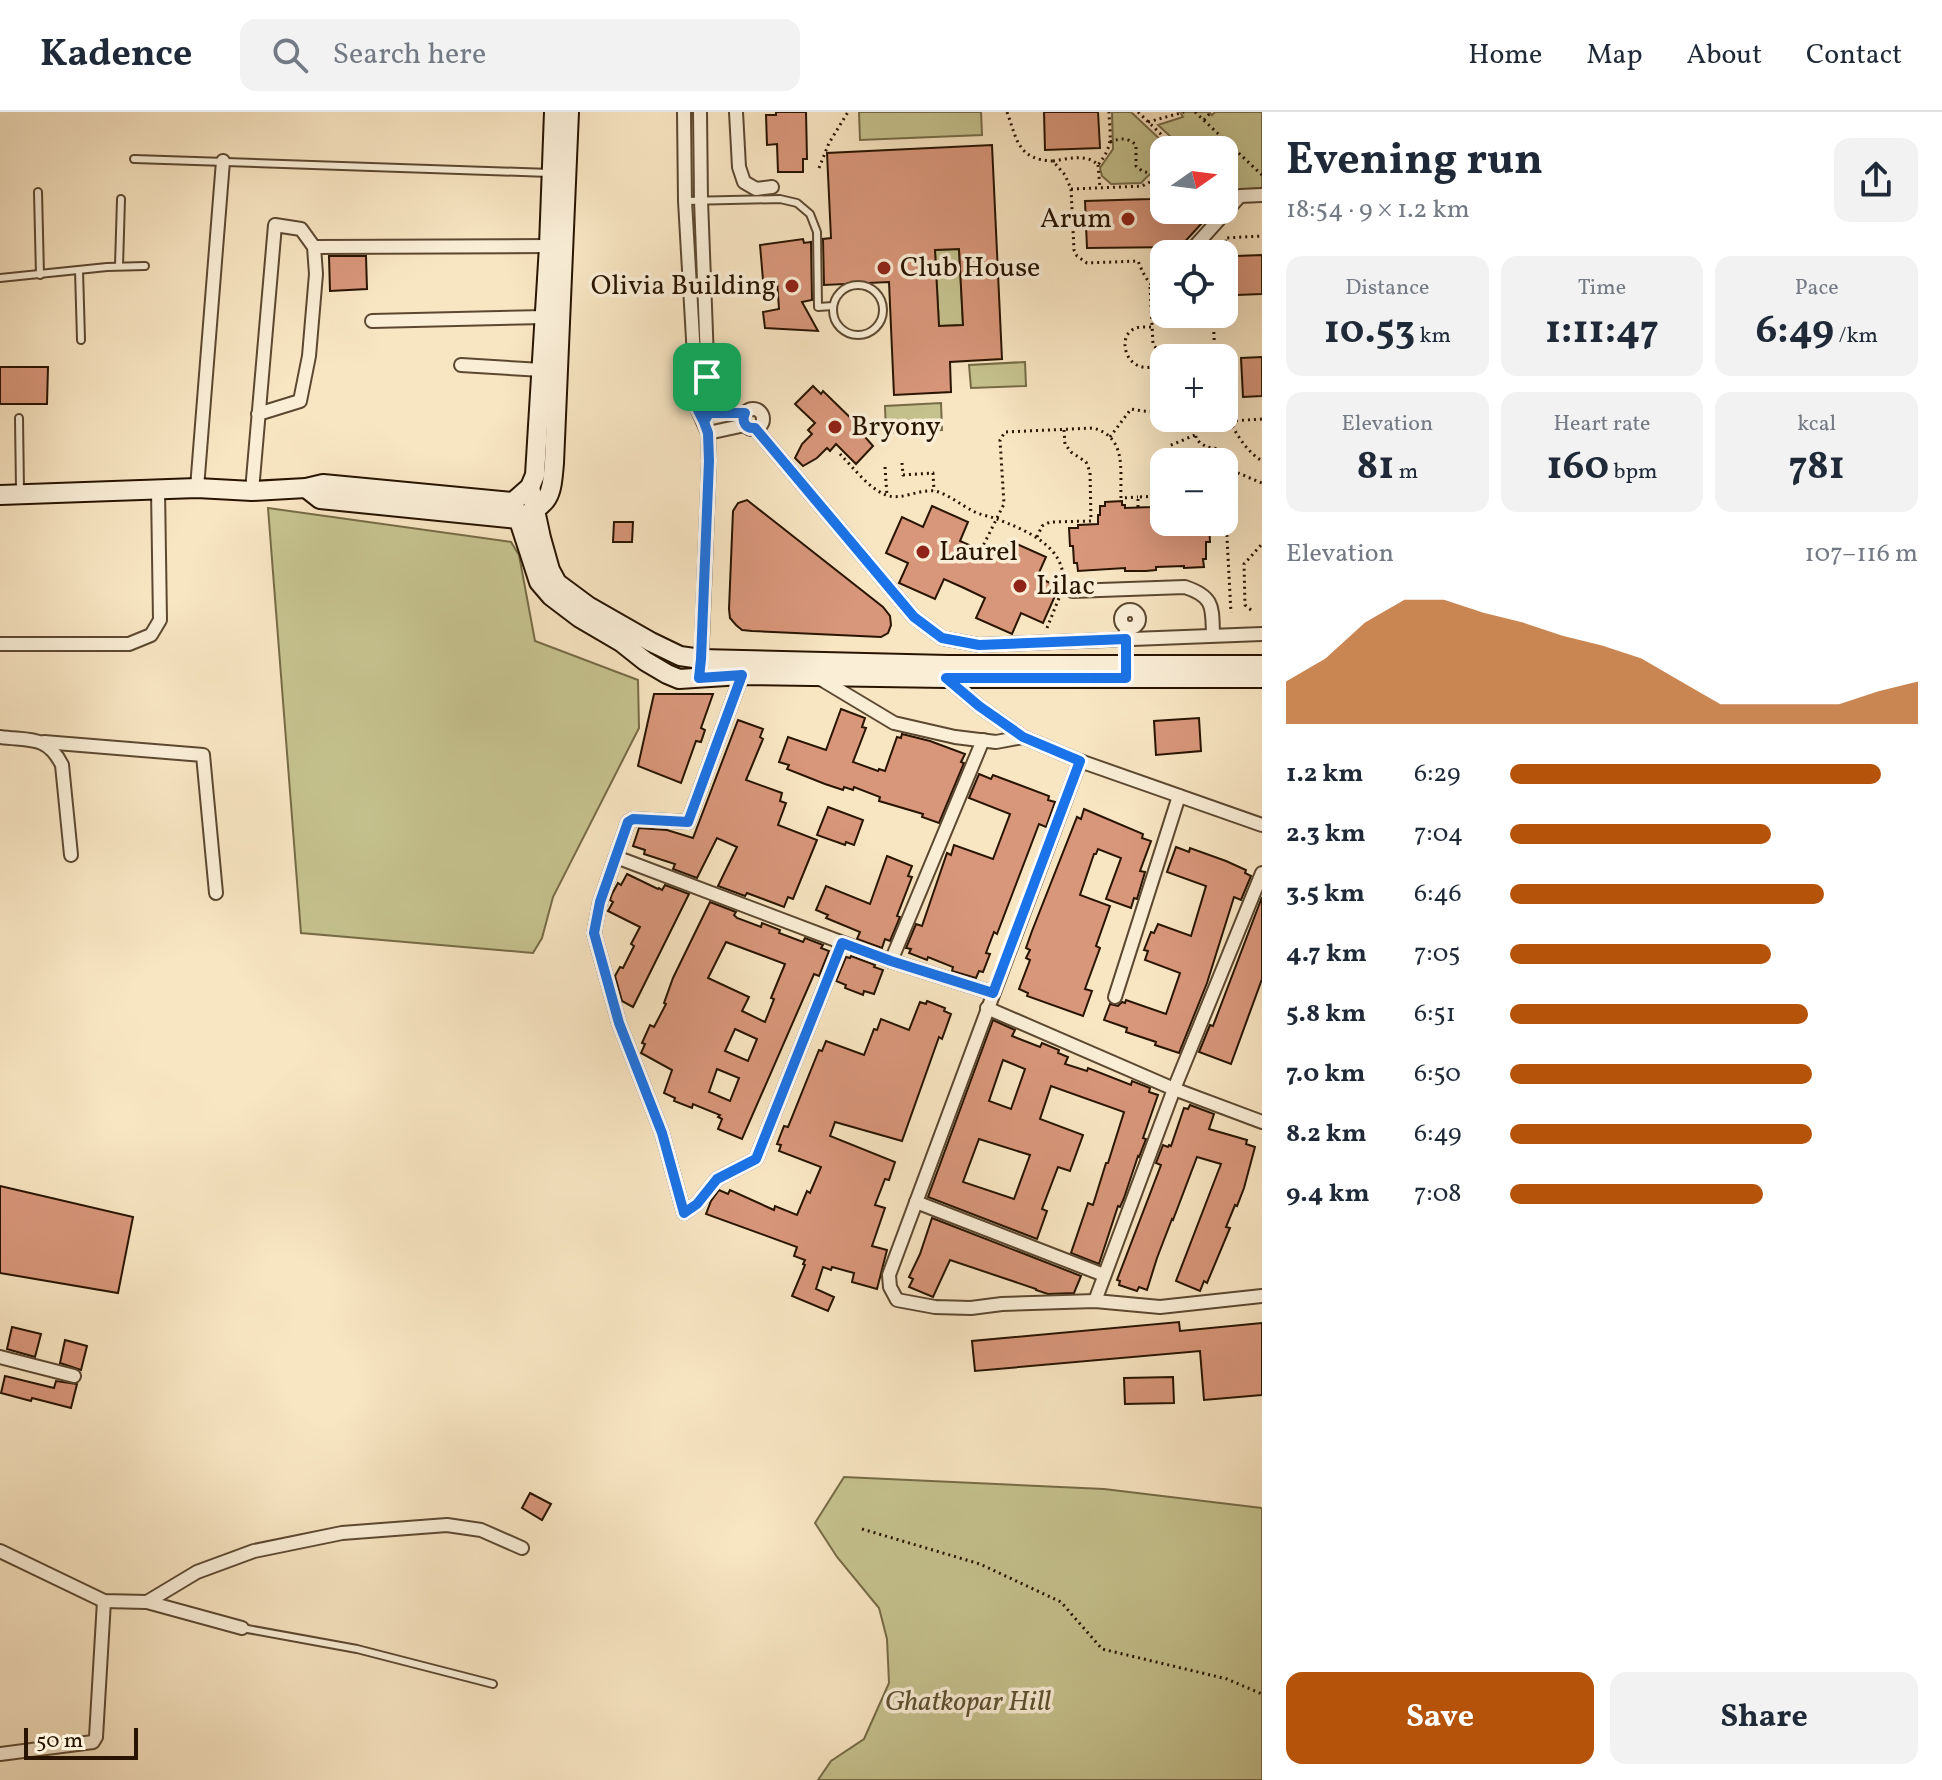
<!DOCTYPE html>
<meta charset="utf-8">
<style>
:root{--surface:#fff;--page:#f2f2f3;--text:#1f2937;--muted:#747a83;--line:#e0e1e3;--accent:#b45309}
body{margin:0;font-family:Vollkorn,serif;background:var(--page);color:var(--text);height:100vh;display:flex;flex-direction:column;font-size:30px;white-space:nowrap}
*{box-sizing:border-box;margin:0}
p{font-size:26px;color:var(--muted)}
.icon{flex:none;width:44px;height:44px;fill:none;stroke:currentColor;stroke-width:2;stroke-linecap:round;stroke-linejoin:round}
.map{position:relative;flex:1;overflow:hidden}
.drawer{display:flex;flex-direction:column;background:var(--surface);width:680px}
.drawer>*{flex:none}
.needle{width:52px;rotate:76deg}
.tools{position:absolute;left:1150px;top:24px;display:grid;gap:16px}
.tools a{display:grid;place-items:center;width:88px;height:88px;border-radius:16px;background:var(--surface);box-shadow:0 8px 32px #0002;font-size:40px}
.scale{position:absolute;left:24px;bottom:20px;width:114px;box-sizing:border-box;padding-left:8px;border:4px solid #281400;border-top:0;font-size:22px;line-height:28px;white-space:nowrap;color:#281400;-webkit-text-stroke:6px #faeed7;paint-order:stroke}
.pin{position:absolute;display:grid;place-items:center;width:68px;height:68px;color:#fff;margin:-34px;border-radius:16px;box-shadow:0 4px 12px #0006}
.round{display:grid;place-items:center;flex:none;width:84px;height:84px;border-radius:16px;background:var(--page)}
.head{display:flex;align-items:center;justify-content:space-between;height:136px;padding:0 24px}
h1{font-size:44px;font-weight:700;line-height:60px}
.figures{display:grid;grid-template-columns:repeat(3,1fr);gap:12px;height:136px;padding:8px 24px}
.figures div{display:grid;align-content:center;border-radius:16px;background:var(--page);text-align:center}
.figures b{font-size:40px;font-weight:700}
.figures small{font-size:22px;font-weight:400}
.figures p{font-size:22px}
.chart{height:224px;padding:16px 24px}
.chart p{display:flex;justify-content:space-between}
.chart svg{width:100%;height:144px;margin-top:8px;fill:var(--accent);opacity:.7}
.cta{display:flex;gap:16px;margin-top:auto;padding:16px 24px}
.cta a{flex:1;height:92px;border-radius:16px;background:var(--accent);color:#fff;font-size:32px;font-weight:700;line-height:92px;text-align:center}
.cta a+a{background:var(--page);color:var(--text)}
ul{padding:0 24px;list-style:none;font-size:26px}
li{display:grid;grid-template-columns:128px 96px 1fr;align-items:center;height:60px}
li i{height:20px;border-radius:10px;background:var(--accent)}
header{display:flex;align-items:center;gap:48px;box-sizing:border-box;height:112px;padding:0 40px;background:var(--surface);border-bottom:2px solid var(--line)}
header strong{font-size:38px}
nav{display:flex;gap:44px;margin-inline-start:auto;font-size:28px}
.search{width:560px;height:72px;background:var(--page);display:flex;align-items:center;gap:20px;box-sizing:border-box;padding:0 28px;border-radius:16px;color:var(--muted);font-size:30px}
main{display:flex;flex:1;min-height:0}
.map>svg:first-child{display:block}
.green{fill:#c5c28e;stroke:#766b47;stroke-width:2}
.building{fill:#d8967a;stroke:#281400;stroke-width:2;fill-rule:evenodd}
.lines{fill:none;stroke-linecap:round;stroke-linejoin:round}
.lane-casing{stroke:#5c4830;stroke-width:10}
.street-casing{stroke:#5c4830;stroke-width:16}
.secondary-casing{stroke:#281400;stroke-width:22}
.path{stroke:#281400;stroke-width:3;stroke-dasharray:2 4;stroke-linecap:butt}
.lane{stroke:#faeed7;stroke-width:6}
.street{stroke:#faeed7;stroke-width:12}
.secondary{stroke:#faeed7;stroke-width:18}
.route-casing{stroke:#fff;stroke-width:16}
.route{stroke:#1a73e8;stroke-width:10}
.poi-dot{fill:#8f2418;stroke:#faeed7;stroke-width:3}
.labels{text-anchor:middle;dominant-baseline:central;stroke-width:7;stroke-linejoin:round;paint-order:stroke}
.poi-label{font-size:28px;fill:#281400;stroke:#faeed7;text-anchor:start}
.park-label{font-size:28px;font-style:italic;fill:#5f5132;stroke:#faeed7}
</style>
<header>
<strong>Kadence</strong>
<div class="search"><svg class="icon" aria-label="search" viewBox="0 0 24 24"><circle cx="10" cy="10" r="6"/><path d="M15 15l6 6"/></svg>Search here</div>
<nav><a>Home</a><a>Map</a><a>About</a><a>Contact</a></nav>
</header>
<main>
<div class="map">
<svg width="1262" height="1668" viewBox="0 0 1262 1668">
<rect width="100%" height="100%" fill="#f8e5c2"/>
<filter id="stains"><feTurbulence type="fractalNoise" baseFrequency=".0025" numOctaves="4"/><feColorMatrix values="0 0 0 0 .2 0 0 0 0 .09 0 0 0 0 .02 0 0 0 .5 -.17"/></filter>
<radialGradient id="worn" r=".72"><stop offset=".6" stop-color="#630" stop-opacity="0"/><stop offset="1" stop-color="#630" stop-opacity=".3"/></radialGradient>
<g class="green">
<polygon points="859,0 981,0 982,23 860,28"/>
<path d="M 1112,0 L 1131,0 L 1164,31 C 1170,47 1153,58 1141,71 L 1111,72 L 1102,64 L 1100,56 L 1113,37 Z"/>
<polygon points="1180,0 1209,0 1212,3 1215,0 1262,0 1262,76 1233,78 1224,69 1224,38 1174,38 1170,24 1158,13 1183,5"/>
<polygon points="959,137 963,213 939,214 935,138"/>
<polygon points="1025,250 1026,274 971,276 969,253"/>
<polygon points="941,291 942,318 886,321 885,294"/>
<polygon points="268,396 511,430 519,443 535,529 638,568 639,616 553,785 542,826 533,841 301,821"/>
<polygon points="844,1365 1104,1377 1262,1396 1262,1668 818,1668 831,1649 864,1627 889,1571 887,1527 879,1496 837,1445 815,1411"/>
</g>
<g class="building">
<polygon points="776,0 806,0 807,47 803,47 803,60 778,60 777,32 767,33 766,3 776,3"/>
<polygon points="1044,0 1098,0 1100,36 1045,38"/>
<path d="M 992,33 L 1002,247 L 950,250 L 951,280 L 894,283 L 889,170 L 824,173 L 823,127 L 831,126 L 827,41 ZM 959,137 L 963,213 L 939,214 L 935,138 Z"/>
<polygon points="1164,72 1164,98 1214,98 1180,135 1087,136 1085,89 1150,87"/>
<polygon points="803,127 804,131 811,130 812,188 802,190 818,219 765,216 763,200 779,197 777,168 763,168 760,133"/>
<polygon points="1262,143 1262,182 1237,183 1236,144"/>
<polygon points="329,144 366,144 367,177 330,179"/>
<polygon points="1262,245 1262,284 1243,285 1241,246"/>
<polygon points="0,255 48,255 47,292 0,292"/>
<polygon points="813,274 821,282 823,279 867,322 865,325 873,334 856,352 836,332 830,339 827,336 817,346 803,354 795,346 802,332 812,322 808,318 815,311 795,292"/>
<polygon points="747,388 883,495 890,504 891,513 888,521 881,525 752,519 742,518 736,513 730,506 729,497 733,399 738,391"/>
<polygon points="1122,389 1122,393 1125,393 1125,396 1151,395 1151,392 1164,393 1165,416 1209,412 1210,430 1206,430 1206,447 1203,447 1204,455 1184,456 1184,454 1156,455 1156,458 1146,459 1125,459 1125,456 1078,459 1077,451 1074,451 1073,434 1070,434 1069,416 1078,416 1078,413 1098,412 1098,403 1100,403 1100,394 1105,394 1105,390"/>
<polygon points="932,394 968,410 960,429 1002,448 1010,429 1046,445 1037,465 1059,475 1043,511 1021,501 1012,522 976,506 985,486 964,476 944,467 935,487 899,471 908,451 886,441 902,405 923,415"/>
<polygon points="614,410 633,410 632,430 613,430"/>
<polygon points="654,582 713,582 701,616 705,618 701,630 696,629 681,671 638,654"/>
<polygon points="841,597 865,606 862,615 866,616 853,650 878,659 879,657 885,659 897,625 901,626 902,622 930,629 965,642 961,650 964,651 939,711 922,705 923,702 879,689 880,685 854,675 853,678 844,675 843,678 825,672 787,657 789,653 779,650 788,625 826,638"/>
<polygon points="1199,606 1201,639 1156,643 1154,609"/>
<polygon points="738,608 763,617 760,625 763,627 746,668 782,681 780,689 786,691 778,713 817,728 793,787 788,785 784,795 747,781 745,784 718,774 737,735 717,726 697,766 673,757 675,752 644,742 645,738 633,734 639,716 667,718 693,726"/>
<polygon points="979,662 991,667 993,663 1049,684 1048,688 1055,690 1046,715 1039,712 997,822 994,820 986,841 990,842 983,860 979,859 976,866 952,859 953,855 928,845 927,848 909,841 911,837 906,836 916,812 922,814 947,741 951,743 954,733 993,747 1010,702 969,686"/>
<polygon points="828,695 863,708 854,733 846,730 845,733 817,723"/>
<polygon points="1084,697 1143,722 1142,726 1151,729 1140,759 1145,760 1137,787 1134,786 1131,796 1106,787 1121,746 1098,737 1096,742 1094,742 1080,783 1110,794 1096,834 1100,836 1085,877 1092,879 1083,904 1027,884 1028,881 1019,877 1030,848 1026,846 1030,838 1026,836 1032,819 1077,705 1081,707"/>
<polygon points="1176,735 1189,740 1190,736 1226,749 1246,758 1245,761 1251,764 1241,788 1234,785 1207,871 1179,941 1155,933 1156,930 1126,920 1127,916 1104,908 1110,892 1118,894 1122,890 1125,891 1126,888 1166,902 1180,861 1145,848 1148,839 1144,838 1151,820 1154,821 1158,812 1191,824 1206,774 1167,760"/>
<polygon points="887,744 912,754 908,764 912,765 897,804 900,805 890,829 885,827 882,836 857,827 860,820 826,806 828,803 816,798 826,774 870,792"/>
<polygon points="627,762 658,777 659,776 662,778 665,773 689,782 633,895 622,889 615,864 620,855 623,856 634,834 631,832 640,815 608,799 613,790 610,788 612,782 618,771 621,773"/>
<polygon points="1262,785 1262,867 1231,952 1199,940 1210,913 1213,914"/>
<path d="M 710,790 L 736,800 L 734,803 L 737,806 L 761,815 L 762,811 L 780,818 L 779,821 L 803,830 L 805,826 L 823,833 L 821,836 L 829,839 L 819,864 L 814,862 L 742,1027 L 718,1017 L 722,1007 L 718,1005 L 720,1003 L 693,992 L 692,996 L 674,989 L 675,986 L 664,981 L 672,958 L 641,941 L 645,932 L 642,931 L 650,913 L 654,915 L 666,892 L 664,891 L 673,866 ZM 726,830 L 785,852 L 771,886 L 774,887 L 765,910 L 742,899 L 749,885 L 708,866 ZM 735,917 L 757,927 L 748,949 L 725,939 ZM 717,957 L 739,966 L 730,989 L 709,980 Z"/>
<polygon points="851,844 875,853 874,855 883,858 874,882 864,879 863,883 845,876 846,873 836,869 846,845 850,846"/>
<polygon points="927,889 945,896 944,899 951,902 942,927 939,925 902,1029 835,1010 830,1024 895,1050 889,1068 885,1067 875,1093 885,1096 872,1134 887,1138 877,1177 852,1170 854,1161 832,1155 831,1158 823,1155 816,1177 834,1185 828,1199 792,1184 805,1153 803,1152 805,1148 794,1144 797,1135 706,1102 711,1089 719,1078 728,1082 730,1078 774,1098 775,1094 797,1103 807,1079 810,1081 821,1055 779,1039 781,1033 777,1032 784,1014 788,1015 819,938 822,939 826,929 864,943 874,917 877,918 881,907 909,918 920,890 926,892"/>
<path d="M 993,908 L 1015,918 L 1012,924 L 1040,935 L 1042,931 L 1059,938 L 1058,941 L 1068,945 L 1065,952 L 1087,959 L 1088,956 L 1131,973 L 1132,969 L 1150,976 L 1149,980 L 1158,983 L 1143,1026 L 1146,1027 L 1139,1045 L 1138,1044 L 1124,1086 L 1120,1095 L 1118,1094 L 1099,1152 L 1071,1141 L 1088,1091 L 1093,1093 L 1106,1051 L 1108,1051 L 1124,1000 L 1051,974 L 1040,1007 L 1083,1023 L 1070,1059 L 1058,1055 L 1042,1097 L 1047,1099 L 1037,1127 L 928,1085 ZM 1003,948 L 1025,957 L 1011,997 L 989,989 ZM 979,1027 L 1030,1043 L 1014,1087 L 963,1070 Z"/>
<polygon points="1190,993 1214,1002 1209,1017 1247,1028 1246,1032 1255,1035 1244,1076 1237,1094 1235,1093 1226,1115 1230,1116 1207,1171 1204,1169 1200,1179 1176,1169 1221,1052 1197,1045 1173,1108 1172,1107 1157,1146 1147,1178 1139,1175 1137,1179 1119,1173 1120,1169 1117,1168 1161,1053 1156,1051 1163,1033 1168,1035 1169,1033 1171,1034 1184,996 1188,997"/>
<polygon points="0,1074 133,1105 118,1181 0,1161"/>
<polygon points="932,1106 1081,1164 1074,1181 1048,1182 1036,1178 1036,1177 950,1148 933,1185 909,1175 913,1167 909,1165 920,1142"/>
<polygon points="1179,1210 1180,1219 1262,1211 1262,1283 1204,1288 1200,1239 975,1259 972,1229"/>
<polygon points="12,1215 41,1222 35,1245 7,1237"/>
<polygon points="65,1228 87,1234 81,1258 60,1251"/>
<polygon points="5,1264 54,1276 56,1269 77,1272 71,1296 32,1286 31,1289 1,1281"/>
<polygon points="1173,1265 1174,1291 1125,1292 1124,1266"/>
<polygon points="530,1381 551,1392 542,1408 522,1396"/>
</g>
<g class="lines">
<g class="lane-casing">
<g id="lane">
<polyline points="134,47 550,61"/>
<polyline points="38,80 40,163"/>
<polyline points="685,89 780,87 797,91 810,102 817,120 818,195 833,194"/>
<polyline points="119,154 121,87"/>
<polyline points="79,158 81,228"/>
<polyline points="0,166 107,155 145,154"/>
<circle cx="858" cy="198" r="25"/>
<polyline points="19,306 20,378"/>
<polyline points="242,1516 357,1537 493,1572"/>
</g>
</g>
<g class="street-casing">
<g id="street">
<polyline points="684,0 685,89 697,296 708,321 709,349 701,553"/>
<polyline points="700,0 701,88 709,301 704,310"/>
<polyline points="736,0 739,55 744,70 756,77 772,75"/>
<polyline points="314,135 549,134"/>
<polyline points="1188,142 1240,84 1262,83"/>
<polyline points="372,209 545,205"/>
<polyline points="461,253 542,258"/>
<circle cx="753" cy="307" r="10"/>
<polyline points="709,301 745,301"/>
<polyline points="755,316 914,505 942,526 979,533 1262,522"/>
<polyline points="708,321 745,313"/>
<polyline points="197,376 223,49"/>
<polyline points="252,379 275,113 301,117 314,135 316,162 309,244 300,289 258,302"/>
<path d="M 1072,479 L 1185,475 C 1215,485 1212,496 1213,523"/>
<circle cx="1130" cy="507" r="9"/>
<polyline points="1126,519 1126,561"/>
<polyline points="0,532 129,532 151,523 160,508 158,378"/>
<polyline points="742,563 688,710 633,707 628,710 600,790 594,821 619,911 662,1021 684,1101 697,1092 717,1067 756,1047 842,831"/>
<polyline points="819,566 894,611 955,625 996,630 1023,625"/>
<polyline points="946,566 979,594 1023,625 1080,649 1262,713"/>
<path d="M 0,625 C 30,629 47,623 62,653 L 71,743"/>
<polyline points="44,630 203,643 216,781"/>
<polyline points="1080,649 889,1163 890,1175 897,1188 935,1195 971,1196 1002,1192 1095,1189 1160,1195 1262,1184"/>
<polyline points="616,745 891,849 993,881"/>
<polyline points="891,849 983,628"/>
<polyline points="1115,885 1179,684"/>
<polyline points="987,896 1174,977 1262,1010"/>
<polyline points="916,1090 1104,1163"/>
<polyline points="1095,1189 1174,977 1262,761"/>
<polyline points="0,1245 74,1264"/>
<polyline points="0,1439 104,1489 147,1490 197,1460 254,1439 342,1421 447,1413 481,1418 522,1436"/>
<polyline points="147,1490 242,1516"/>
<polyline points="0,1642 93,1630 96,1625 104,1489"/>
</g>
</g>
<g class="secondary-casing">
<g id="secondary">
<polyline points="530,375 541,426 550,458 557,471 588,494 651,530 680,544 701,547 948,553 1262,553"/>
<path d="M 306,376 L 320,387 L 518,407 C 550,390 551,387 554,351 L 569,0"/>
<polyline points="0,383 197,376 252,379 306,376 323,372 513,390 530,375 535,363 549,134 554,0"/>
<polyline points="513,390 539,470 551,484 580,506 621,530 645,549 667,562 679,567 742,563 946,566 1262,566"/>
</g>
</g>
<g class="path">
<path d="M 1007,0 C 1017,28 1018,48 1053,49 L 1065,63 L 1071,77 L 1074,138 L 1077,144 L 1087,151 L 1138,149 C 1144,164 1149,174 1164,182"/>
<polyline points="1138,0 1169,30 1171,38"/>
<polyline points="1195,0 1262,63"/>
<polyline points="1204,8 1211,0"/>
<polyline points="1148,10 1184,0"/>
<path d="M 1110,30 C 1121,26 1127,25 1136,33 L 1136,54 L 1142,59 L 1155,63"/>
<path d="M 1053,49 C 1068,47 1087,41 1098,53 C 1114,33 1110,24 1109,0"/>
<polyline points="1098,53 1100,76"/>
<polyline points="819,56 829,31 848,0"/>
<polyline points="1071,77 1142,74 1150,70 1164,52"/>
<polyline points="1224,159 1228,142 1225,126 1262,124"/>
<polyline points="1150,175 1153,232 1161,243 1169,246"/>
<polyline points="1213,202 1215,246"/>
<path d="M 1151,215 C 1145,215 1138,214 1132,218 C 1115,229 1130,270 1164,250"/>
<path d="M 1224,298 C 1234,317 1243,337 1262,349"/>
<polyline points="1155,300 1159,285 1164,280"/>
<polyline points="1194,306 1196,326 1200,331 1207,335 1220,337 1228,343 1238,361 1262,371"/>
<polyline points="1230,309 1262,307"/>
<polyline points="1110,325 1131,297 1143,299 1164,300"/>
<path d="M 840,342 C 853,355 868,376 886,383 C 901,389 918,377 935,379 C 948,382 961,393 973,399 C 980,403 989,404 997,407 C 1025,418 1066,434 1063,471"/>
<polyline points="1170,350 1169,334 1195,323"/>
<polyline points="902,351 903,363 933,361 934,379"/>
<polyline points="885,355 887,384"/>
<polyline points="1224,369 1231,501"/>
<polyline points="1224,369 1238,361"/>
<polyline points="1138,395 1138,385 1164,384"/>
<polyline points="1037,425 1042,414 1050,410 1091,409 1090,360 1086,350 1071,340 1065,332 1064,318"/>
<path d="M 981,438 L 1004,392 L 1000,328 L 1005,320 L 1093,316 C 1127,325 1120,358 1121,386 L 1138,385"/>
<polyline points="1251,498 1245,493 1244,452 1262,432"/>
<polyline points="1047,516 1059,486"/>
<polyline points="862,1417 980,1452 1061,1490 1102,1537 1227,1567 1262,1582"/>
</g>
<use href="#lane" class="lane"/>
<use href="#street" class="street"/>
<use href="#secondary" class="secondary"/>
</g>
<g class="lines">
<g class="route-casing">
<path id="route" d="M 707,265 L 709,301 L 704,310 L 708,321 L 709,349 L 701,547 L 699,566 L 742,563 L 688,710 L 633,707 L 628,710 L 600,790 L 594,821 L 619,911 L 662,1021 L 684,1101 L 697,1092 L 717,1067 L 756,1047 L 842,831 L 891,849 L 993,881 L 1080,649 L 1023,625 L 979,594 L 946,566 L 1126,566 L 1126,527 L 979,533 L 942,526 L 914,505 L 755,316 C 746,317 741,310 745,301 L 709,301 L 704,310 L 697,296 L 695,264 L 707,265"/>
</g>
<use href="#route" class="route"/>
</g>
<g class="poi-dot">
<circle cx="1128" cy="107" r="8"/>
<circle cx="884" cy="156" r="8"/>
<circle cx="792" cy="174" r="8"/>
<circle cx="835" cy="315" r="8"/>
<circle cx="923" cy="440" r="8"/>
<circle cx="1020" cy="474" r="8"/>
</g>
<g class="labels">
<g class="poi-label">
<text x="1112" y="107" text-anchor="end">Arum</text>
<text x="900" y="156">Club House</text>
<text x="776" y="174" text-anchor="end">Olivia Building</text>
<text x="851" y="315">Bryony</text>
<text x="939" y="440">Laurel</text>
<text x="1036" y="474">Lilac</text>
</g>
<g class="park-label">
<text x="968" y="1590">Ghatkopar Hill</text>
</g>
</g>
<rect width="100%" height="100%" filter="url(#stains)"/>
<rect width="100%" height="100%" fill="url(#worn)"/>
</svg>
<div class="tools">
<a><svg class="needle" viewBox="-14 -14 28 28"><path d="M0-13l5 13h-10z" fill="#e53935"/><path d="M0 13l5-13h-10z" fill="#747a83"/></svg></a>
<a><svg class="icon" aria-label="locate" viewBox="0 0 24 24"><circle cx="12" cy="12" r="6"/><path d="M12 2v4M12 18v4M2 12h4M18 12h4"/></svg></a>
<a>+</a>
<a>−</a>
</div>
<div class="scale">50 m</div>
<div class="pin" style="left:707px;top:265px;background:#1e9e55"><svg class="icon" aria-label="arrive" viewBox="0 0 24 24"><path d="M6 21V4h12l-3 4 3 4H6"/></svg></div>
</div>
<section class="drawer">
<div class="head"><div><h1>Evening run</h1><p>18:54 · 9 × 1.2 km</p></div><a class="round"><svg class="icon" aria-label="share" viewBox="0 0 24 24"><path d="M12 15V3M7 8l5-5 5 5M5 13v7h14v-7"/></svg></a></div>
<div class="figures">
<div><p>Distance</p><b>10.53<small> km</small></b></div>
<div><p>Time</p><b>1:11:47</b></div>
<div><p>Pace</p><b>6:49<small> /km</small></b></div>
</div>
<div class="figures">
<div><p>Elevation</p><b>81<small> m</small></b></div>
<div><p>Heart rate</p><b>160<small> bpm</small></b></div>
<div><p>kcal</p><b>781</b></div>
</div>
<div class="chart"><p><span>Elevation</span>107–116 m</p>
<svg viewBox="0 0 160 44" preserveAspectRatio="none"><path d="M0 44V31L10 24L20 13L30 6L40 6L50 10L60 13L70 17L80 20L90 24L100 31L110 38L120 38L130 38L140 38L150 34L160 31V44z"/></svg>
</div>
<ul>
<li><b>1.2 km</b>6:29<i style="width:91%"></i></li>
<li><b>2.3 km</b>7:04<i style="width:64%"></i></li>
<li><b>3.5 km</b>6:46<i style="width:77%"></i></li>
<li><b>4.7 km</b>7:05<i style="width:64%"></i></li>
<li><b>5.8 km</b>6:51<i style="width:73%"></i></li>
<li><b>7.0 km</b>6:50<i style="width:74%"></i></li>
<li><b>8.2 km</b>6:49<i style="width:74%"></i></li>
<li><b>9.4 km</b>7:08<i style="width:62%"></i></li>
</ul>
<div class="cta"><a>Save</a><a>Share</a></div>
</section>
</main>
